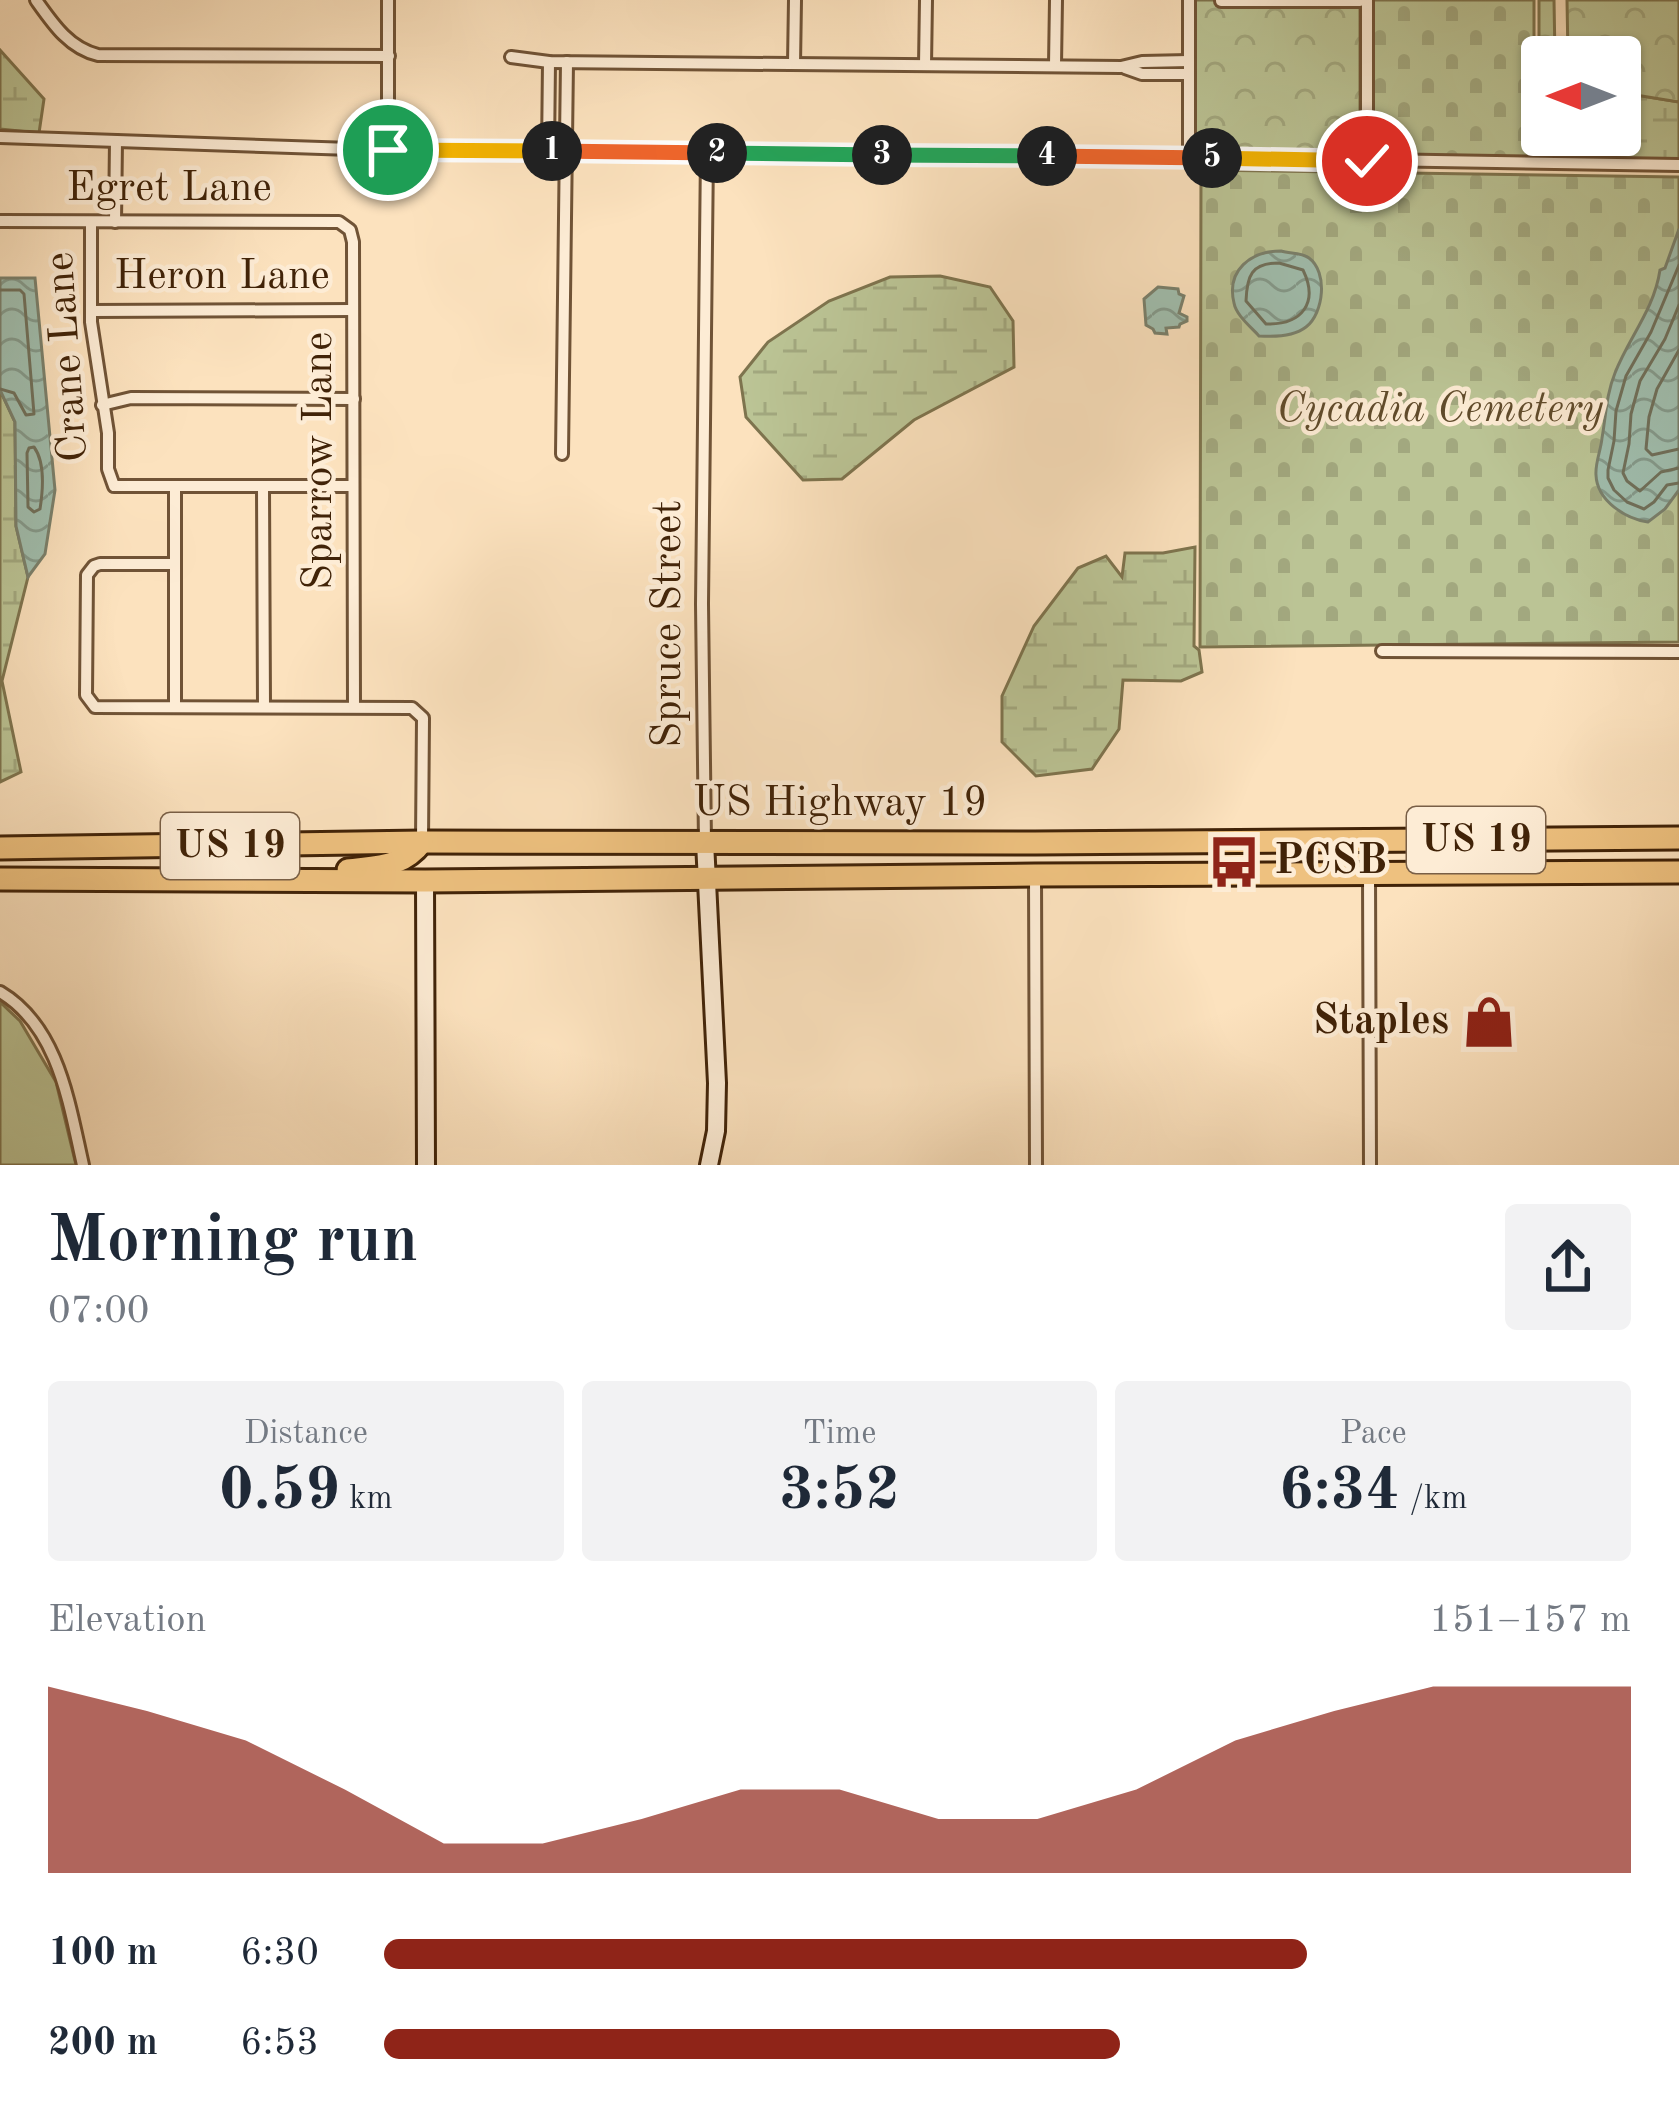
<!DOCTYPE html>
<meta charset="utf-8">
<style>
:root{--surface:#fff;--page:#f2f2f3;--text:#1f2937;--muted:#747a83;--accent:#8f2418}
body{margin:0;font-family:"Old Standard TT",serif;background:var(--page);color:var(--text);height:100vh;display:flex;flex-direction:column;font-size:45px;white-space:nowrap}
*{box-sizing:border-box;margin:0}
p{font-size:39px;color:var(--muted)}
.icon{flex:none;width:66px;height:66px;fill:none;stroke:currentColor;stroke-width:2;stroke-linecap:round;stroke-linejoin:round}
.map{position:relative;height:1165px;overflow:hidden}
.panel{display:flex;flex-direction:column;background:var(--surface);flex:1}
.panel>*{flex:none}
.needle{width:78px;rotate:270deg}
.controls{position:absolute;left:1521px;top:36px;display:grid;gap:24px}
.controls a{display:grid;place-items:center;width:120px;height:120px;border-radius:12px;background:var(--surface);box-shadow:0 3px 9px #0004;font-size:60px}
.pin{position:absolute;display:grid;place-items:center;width:102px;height:102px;color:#fff;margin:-51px;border:6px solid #fff;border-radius:50%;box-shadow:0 3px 12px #0007}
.km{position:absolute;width:60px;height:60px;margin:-30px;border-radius:50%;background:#222;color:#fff;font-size:33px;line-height:60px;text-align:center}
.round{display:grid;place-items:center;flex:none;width:126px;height:126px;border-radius:12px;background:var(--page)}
.summary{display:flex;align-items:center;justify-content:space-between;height:204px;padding:0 48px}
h1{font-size:66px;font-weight:600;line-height:90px}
.metrics{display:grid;grid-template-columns:repeat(3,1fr);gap:18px;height:204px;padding:12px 48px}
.metrics div{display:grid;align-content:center;border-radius:12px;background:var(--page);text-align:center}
.metrics b{font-size:60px;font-weight:600}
.metrics small{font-size:33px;font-weight:400}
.metrics p{font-size:33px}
.chart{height:336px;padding:24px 48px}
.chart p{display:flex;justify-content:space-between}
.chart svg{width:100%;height:216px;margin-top:12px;fill:var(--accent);opacity:.7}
ul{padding:0 48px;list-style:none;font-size:39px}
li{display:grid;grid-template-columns:192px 144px 1fr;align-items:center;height:90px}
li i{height:30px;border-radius:15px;background:var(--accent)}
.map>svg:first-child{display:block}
.grass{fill:#bbc495;stroke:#7e744e;stroke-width:3}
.wetland{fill:url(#wetland-marsh);stroke:#7e744e;stroke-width:3}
.cemetery{fill:url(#cemetery-stones);stroke:#7e744e;stroke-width:3}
.park{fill:url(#park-crowns);stroke:#7e744e;stroke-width:3}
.water{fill:url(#water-waves);stroke:#7a806c;stroke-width:3}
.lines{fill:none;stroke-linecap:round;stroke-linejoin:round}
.shore{stroke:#70705b;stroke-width:3}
.street-casing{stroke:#705336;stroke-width:16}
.secondary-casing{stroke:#412308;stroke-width:22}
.highway-casing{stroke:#412308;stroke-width:27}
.street{stroke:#fdecd5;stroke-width:10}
.secondary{stroke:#fdecd5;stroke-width:16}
.highway{stroke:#eec17f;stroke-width:21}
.split-1-casing{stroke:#fff;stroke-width:24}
.split-2-casing{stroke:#fff;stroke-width:24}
.split-3-casing{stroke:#fff;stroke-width:24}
.split-4-casing{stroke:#fff;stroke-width:24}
.split-5-casing{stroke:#fff;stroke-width:24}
.split-6-casing{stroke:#fff;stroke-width:24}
.split-1{stroke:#f5b400;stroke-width:15}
.split-2{stroke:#f0652b;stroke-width:15}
.split-3{stroke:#22a559;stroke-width:15}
.split-4{stroke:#22a559;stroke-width:15}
.split-5{stroke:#f0652b;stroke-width:15}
.split-6{stroke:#f5b400;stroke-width:15}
.labels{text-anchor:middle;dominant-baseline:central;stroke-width:9;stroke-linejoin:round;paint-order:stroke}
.shield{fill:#fdecd5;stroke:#795f46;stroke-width:3}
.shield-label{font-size:39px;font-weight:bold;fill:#412308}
.street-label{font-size:42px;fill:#412308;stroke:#fdecd5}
.park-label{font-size:42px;font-style:italic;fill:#604b2b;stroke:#fdecd5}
.poi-label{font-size:42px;font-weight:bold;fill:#412308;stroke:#fdecd5;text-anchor:start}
</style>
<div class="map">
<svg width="1679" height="1165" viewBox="0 0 1679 1165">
<defs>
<pattern id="wetland-marsh" width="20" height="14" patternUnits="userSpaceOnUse" patternTransform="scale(3)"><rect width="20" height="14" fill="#bbc495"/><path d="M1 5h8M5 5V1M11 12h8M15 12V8" fill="none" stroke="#a2a87f"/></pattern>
<pattern id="cemetery-stones" width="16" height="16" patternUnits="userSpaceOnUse" patternTransform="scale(3)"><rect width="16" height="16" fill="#bbc495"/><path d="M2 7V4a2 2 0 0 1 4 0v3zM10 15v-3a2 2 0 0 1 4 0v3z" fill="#a2a87f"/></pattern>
<pattern id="park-crowns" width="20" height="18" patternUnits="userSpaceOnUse" patternTransform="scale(3)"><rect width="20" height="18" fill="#bbc495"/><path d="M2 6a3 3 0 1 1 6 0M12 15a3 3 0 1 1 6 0" fill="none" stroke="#a2a87f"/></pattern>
<pattern id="water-waves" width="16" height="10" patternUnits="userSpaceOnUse" patternTransform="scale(3)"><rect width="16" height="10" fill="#a0beae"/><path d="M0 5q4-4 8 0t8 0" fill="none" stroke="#849a8c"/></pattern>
</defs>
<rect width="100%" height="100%" fill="#fce2be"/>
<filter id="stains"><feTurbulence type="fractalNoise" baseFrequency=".00167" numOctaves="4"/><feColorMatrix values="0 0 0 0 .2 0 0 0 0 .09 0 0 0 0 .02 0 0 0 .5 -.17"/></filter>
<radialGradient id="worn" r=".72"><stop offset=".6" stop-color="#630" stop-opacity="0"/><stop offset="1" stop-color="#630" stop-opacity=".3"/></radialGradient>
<polygon class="grass" points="0,1002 20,1021 56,1082 76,1165 0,1165"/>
<g class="wetland">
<polygon points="0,50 44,99 39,133 0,129"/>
<polygon points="1630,94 1679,102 1679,160 1602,159 1598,135 1620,135 1620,102"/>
<polygon points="940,276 990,287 1013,321 1014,367 914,420 842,479 803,480 746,417 740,377 768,342 829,301 890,277"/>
<polygon points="0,390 15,422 16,526 28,577 2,681 21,772 0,782"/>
<polygon points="1195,547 1194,646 1199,650 1202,672 1181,681 1123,680 1119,729 1092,769 1036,776 1002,742 1002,696 1034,626 1078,568 1106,556 1122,577 1125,553 1163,553"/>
</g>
<g class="cemetery">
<polygon points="1369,0 1534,0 1534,160 1367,155"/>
<polygon points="1201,170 1679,177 1679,642 1200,647"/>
</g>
<g class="park">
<polygon points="1195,0 1360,0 1360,155 1195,152"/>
<polygon points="1539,0 1554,0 1555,57 1542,57 1542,135 1557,135 1558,158 1539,158"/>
<polygon points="1567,0 1679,0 1679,102 1630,94 1620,102 1620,57 1568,57"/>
</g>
<g class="water">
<path d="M 1679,229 L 1679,490 L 1665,509 L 1648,522 C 1626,519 1597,501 1596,475 C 1595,463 1601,450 1602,438 C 1606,416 1606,395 1615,373 C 1629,337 1654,310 1660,270 L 1665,268 Z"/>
<path d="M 1281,251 C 1290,254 1301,252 1309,258 C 1328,272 1324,313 1306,327 C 1293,337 1274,337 1259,336 C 1251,327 1236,315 1234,303 C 1226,270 1251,251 1281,251 Z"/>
<polygon points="0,278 35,278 55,490 45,554 28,577 16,526 15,422 0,390"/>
<polygon points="1158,287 1178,289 1179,294 1184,296 1179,313 1187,317 1187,321 1180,324 1179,327 1166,328 1167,334 1155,333 1153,329 1146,325 1144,299"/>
</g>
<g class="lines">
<g class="shore">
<path d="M 1279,263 L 1303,270 C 1319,303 1302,325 1266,324 L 1246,301 C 1247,276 1251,263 1279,263 Z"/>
<polyline points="1679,265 1651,332 1626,376 1616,411 1614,441 1608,470 1608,478 1614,490 1627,502 1644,509 1654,502 1667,485 1679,483"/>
<polyline points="0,290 20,290 24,294 34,414 26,415 14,393 0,389"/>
<polyline points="1679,305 1665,339 1640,381 1631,414 1629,444 1623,473 1627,481 1640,491 1661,472 1679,468"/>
<polyline points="1679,350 1657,389 1649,417 1646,449 1652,455 1679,449"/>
<path d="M 34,447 C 45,462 43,490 40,509 L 34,512 L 28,507 L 27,453 L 29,448 Z"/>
</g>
<g class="street-casing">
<g id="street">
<path d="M 36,0 C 53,24 69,48 98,55 L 389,56"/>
<polyline points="388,0 388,150"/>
<polyline points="1189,0 1189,157"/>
<polyline points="1367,0 1367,161"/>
<polyline points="1221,1 1360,1"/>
<polyline points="511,57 549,62 1121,67 1142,62 1189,61"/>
<polyline points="794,64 795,0"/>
<polyline points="925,65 926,0"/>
<polyline points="1055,65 1056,0"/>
<polyline points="1125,68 1142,74 1189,74"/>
<polyline points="0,137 411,151 1189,157 1679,165"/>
<polyline points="548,151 549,62"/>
<polyline points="0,221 339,222 350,230 353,242 354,707"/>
<polyline points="91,222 91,322 108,433 108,469 114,486 353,486"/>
<polyline points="115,222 116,141"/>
<polyline points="91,311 353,310"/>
<polyline points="102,405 131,398 354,399"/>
<polyline points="562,454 567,62"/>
<polyline points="263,488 264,707"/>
<polyline points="175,564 100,564 94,566 87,575 86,695 95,707 412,708 423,718 422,842"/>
<polyline points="1382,651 1679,652"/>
<polyline points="175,707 175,487"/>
<polyline points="705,842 702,604 707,153"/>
<polyline points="1369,874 1370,1165"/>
<polyline points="1035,875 1036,1165"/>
<path d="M 0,992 C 59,1027 69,1104 83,1165"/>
</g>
</g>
<g class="secondary-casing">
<g id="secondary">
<polyline points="705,842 717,1083 716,1131 709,1165"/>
<polyline points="425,881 426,1165"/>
</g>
</g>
<g class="highway-casing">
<g id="highway">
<polyline points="0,848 422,842 1035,843 1679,838"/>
<path d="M 348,870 C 378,866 402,868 422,842"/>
<polyline points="0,879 425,881 1035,875 1679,872"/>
</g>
</g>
<use href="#street" class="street"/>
<use href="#secondary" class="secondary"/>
<use href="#highway" class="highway"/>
</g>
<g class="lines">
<g class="split-1-casing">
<polyline id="split-1" points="388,150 552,151"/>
</g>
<g class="split-2-casing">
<polyline id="split-2" points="552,151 717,153"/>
</g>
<g class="split-3-casing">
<polyline id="split-3" points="717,153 882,155"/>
</g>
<g class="split-4-casing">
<polyline id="split-4" points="882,155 1047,156"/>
</g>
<g class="split-5-casing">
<polyline id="split-5" points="1047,156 1212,158"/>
</g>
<g class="split-6-casing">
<polyline id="split-6" points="1212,158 1367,161"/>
</g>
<use href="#split-1" class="split-1"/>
<use href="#split-2" class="split-2"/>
<use href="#split-3" class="split-3"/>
<use href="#split-4" class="split-4"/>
<use href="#split-5" class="split-5"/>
<use href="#split-6" class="split-6"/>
</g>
<defs>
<g id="bus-bare" transform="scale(4.14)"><path d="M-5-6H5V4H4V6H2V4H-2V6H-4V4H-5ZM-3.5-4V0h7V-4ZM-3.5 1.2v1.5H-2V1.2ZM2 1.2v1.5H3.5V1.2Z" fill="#8f2418" stroke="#fdecd5" stroke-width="2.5" paint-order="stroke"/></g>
<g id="shop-bare" transform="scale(4.14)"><path d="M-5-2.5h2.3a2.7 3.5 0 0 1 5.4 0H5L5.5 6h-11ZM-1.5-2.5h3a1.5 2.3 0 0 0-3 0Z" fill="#8f2418" stroke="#fdecd5" stroke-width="2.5" paint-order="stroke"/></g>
</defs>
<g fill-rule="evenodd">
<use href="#bus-bare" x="1234" y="862"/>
<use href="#shop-bare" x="1489" y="1022"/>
</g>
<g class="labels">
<g class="shield">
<rect x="1407" y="807" width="138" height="66" rx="9"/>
<rect x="161" y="813" width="138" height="66" rx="9"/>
</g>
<g class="shield-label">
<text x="1476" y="840">US 19</text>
<text x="230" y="846">US 19</text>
</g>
<g class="street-label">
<text x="169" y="189">Egret Lane</text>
<text x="222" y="277">Heron Lane</text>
<text transform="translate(68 357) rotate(-94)">Crane Lane</text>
<text transform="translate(320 461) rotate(-90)">Sparrow Lane</text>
<text transform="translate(669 624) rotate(-90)">Spruce Street</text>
<text x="840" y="804">US Highway 19</text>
</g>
<g class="park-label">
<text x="1440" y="410">Cycadia Cemetery</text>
</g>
<g class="poi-label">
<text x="1274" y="862">PCSB</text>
<text x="1449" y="1022" text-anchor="end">Staples</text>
</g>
</g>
<rect width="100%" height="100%" filter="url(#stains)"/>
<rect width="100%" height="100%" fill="url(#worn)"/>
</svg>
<div class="controls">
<a><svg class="needle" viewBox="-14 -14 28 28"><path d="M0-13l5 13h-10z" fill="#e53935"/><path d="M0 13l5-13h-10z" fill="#747a83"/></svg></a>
</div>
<div class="pin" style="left:388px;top:150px;background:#1e9e55"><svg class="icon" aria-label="arrive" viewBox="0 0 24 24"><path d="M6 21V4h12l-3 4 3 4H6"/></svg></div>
<div class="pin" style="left:1367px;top:161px;background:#d93025"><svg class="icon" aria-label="check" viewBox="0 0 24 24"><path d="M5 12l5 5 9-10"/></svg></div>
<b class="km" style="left:552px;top:151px">1</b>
<b class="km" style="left:717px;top:153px">2</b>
<b class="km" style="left:882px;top:155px">3</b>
<b class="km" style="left:1047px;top:156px">4</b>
<b class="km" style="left:1212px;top:158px">5</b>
</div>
<section class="panel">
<div class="summary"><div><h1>Morning run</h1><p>07:00</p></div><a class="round"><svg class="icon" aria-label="share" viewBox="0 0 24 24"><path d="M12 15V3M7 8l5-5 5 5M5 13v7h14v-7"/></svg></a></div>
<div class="metrics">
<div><p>Distance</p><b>0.59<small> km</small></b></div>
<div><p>Time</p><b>3:52</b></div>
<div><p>Pace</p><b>6:34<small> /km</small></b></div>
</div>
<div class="chart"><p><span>Elevation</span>151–157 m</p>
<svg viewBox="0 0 160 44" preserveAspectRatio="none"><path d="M0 44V6L10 11L20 17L30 27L40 38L50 38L60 33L70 27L80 27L90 33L100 33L110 27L120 17L130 11L140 6L150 6L160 6V44z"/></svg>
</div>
<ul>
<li><b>100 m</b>6:30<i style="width:74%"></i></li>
<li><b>200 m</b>6:53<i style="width:59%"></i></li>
</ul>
</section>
